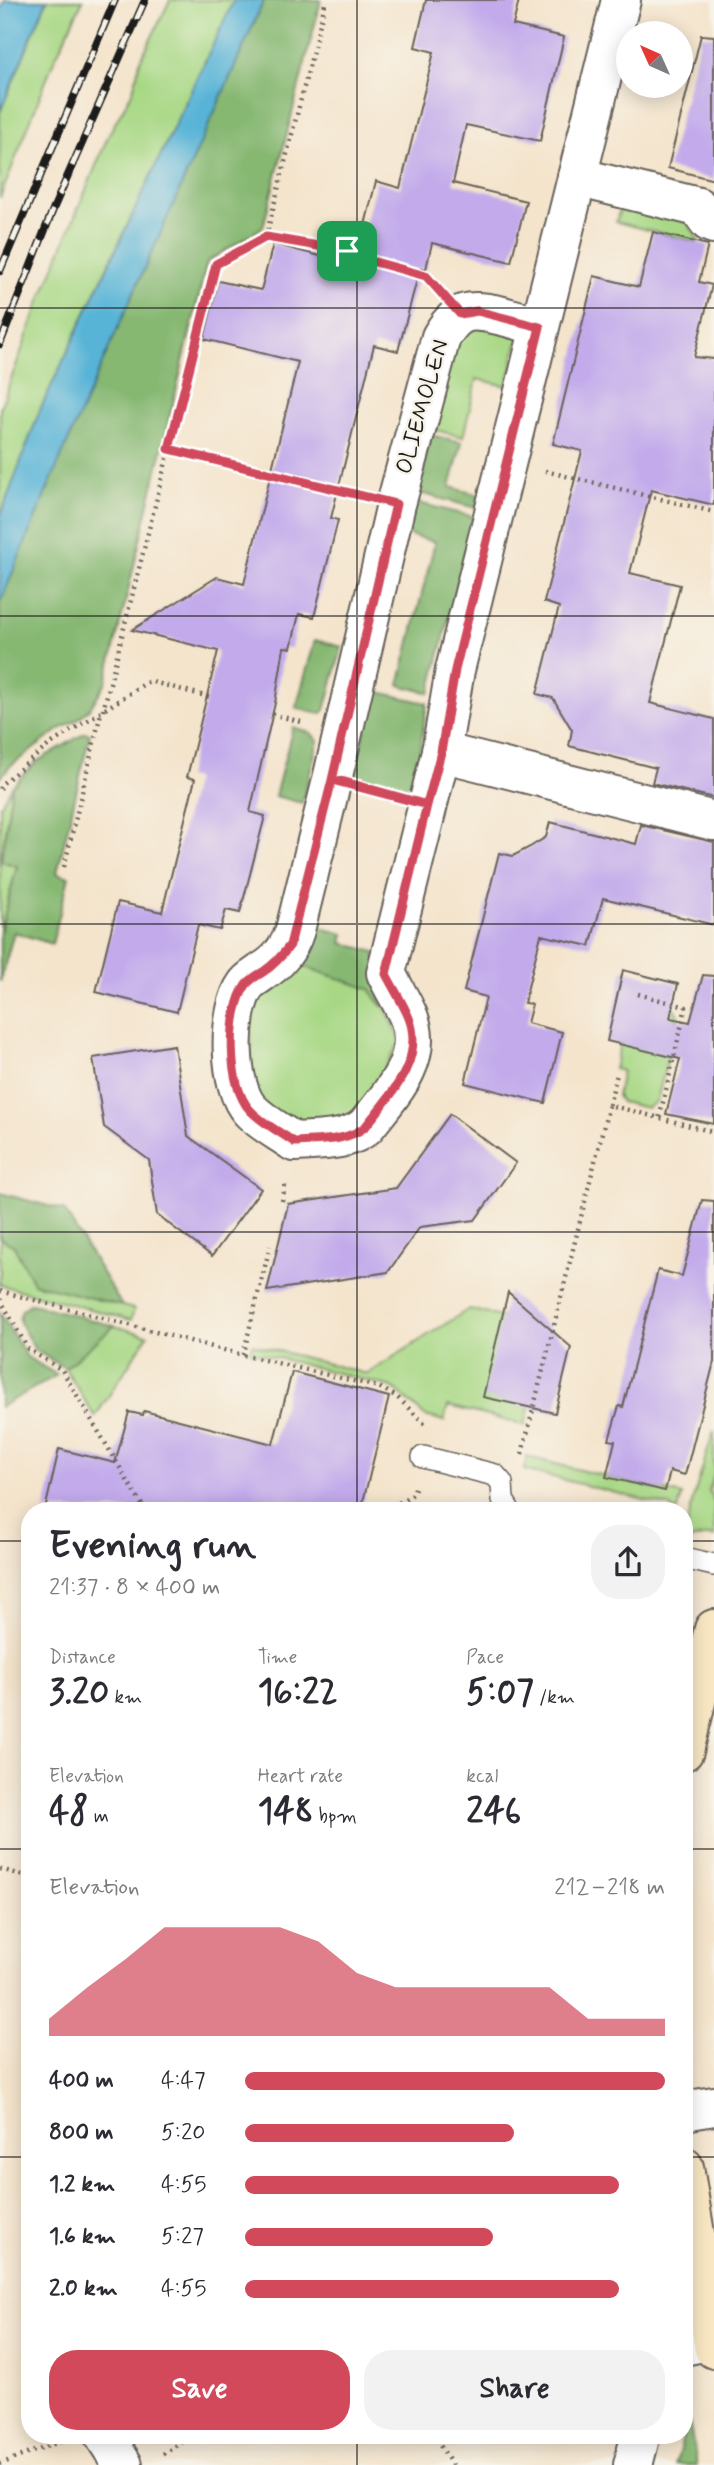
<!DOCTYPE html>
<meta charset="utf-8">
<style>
:root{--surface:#fff;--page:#f2f2f3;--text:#2b2b33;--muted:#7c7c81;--accent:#d1495b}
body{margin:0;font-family:Mynerve,sans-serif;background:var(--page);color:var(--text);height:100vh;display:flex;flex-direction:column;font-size:26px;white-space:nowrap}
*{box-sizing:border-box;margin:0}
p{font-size:23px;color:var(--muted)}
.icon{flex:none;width:38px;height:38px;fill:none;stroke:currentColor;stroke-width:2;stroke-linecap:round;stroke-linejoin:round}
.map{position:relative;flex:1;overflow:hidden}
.details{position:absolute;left:21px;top:1502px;width:672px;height:942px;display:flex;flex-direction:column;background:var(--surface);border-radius:28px;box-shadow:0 4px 18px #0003}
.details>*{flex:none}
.needle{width:46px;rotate:315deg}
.buttons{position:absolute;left:616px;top:21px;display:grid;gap:14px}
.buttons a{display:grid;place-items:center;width:77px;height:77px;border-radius:50%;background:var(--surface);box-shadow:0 4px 18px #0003;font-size:35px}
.pin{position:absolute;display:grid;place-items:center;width:60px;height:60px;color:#fff;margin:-30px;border-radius:14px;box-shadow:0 4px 10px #0006}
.round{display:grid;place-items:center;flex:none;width:74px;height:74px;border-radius:28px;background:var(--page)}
.head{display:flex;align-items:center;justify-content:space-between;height:119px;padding:0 28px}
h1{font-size:38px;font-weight:800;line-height:52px}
.stats{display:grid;grid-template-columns:repeat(3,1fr);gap:10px;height:119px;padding:7px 28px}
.stats div{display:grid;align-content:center}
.stats b{font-size:35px;font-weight:800}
.stats small{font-size:19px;font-weight:400}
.stats p{font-size:19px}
.chart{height:196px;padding:14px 28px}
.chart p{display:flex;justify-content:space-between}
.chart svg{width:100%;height:126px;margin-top:7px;fill:var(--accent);opacity:.7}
.button{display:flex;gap:14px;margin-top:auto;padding:14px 28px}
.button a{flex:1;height:80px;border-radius:28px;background:var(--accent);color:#fff;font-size:28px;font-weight:800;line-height:80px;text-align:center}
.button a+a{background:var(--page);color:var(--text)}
ul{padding:0 28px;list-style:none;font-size:23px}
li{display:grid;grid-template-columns:112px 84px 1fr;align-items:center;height:52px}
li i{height:18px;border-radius:9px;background:var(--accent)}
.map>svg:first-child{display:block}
.green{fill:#a8d885;stroke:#627a50;stroke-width:2}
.forest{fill:#86b872;stroke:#516a47;stroke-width:2}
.water{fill:#59b4d7;stroke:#3a687a;stroke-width:2}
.building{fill:#c2aaeb}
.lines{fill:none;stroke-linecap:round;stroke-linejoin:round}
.lane-casing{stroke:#68625a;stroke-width:24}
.street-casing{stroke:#68625a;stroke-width:42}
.secondary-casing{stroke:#68625a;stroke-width:42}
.path{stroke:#68625a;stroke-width:4.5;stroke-dasharray:2 5;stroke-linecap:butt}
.lane{stroke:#fff;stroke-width:21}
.street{stroke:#fff;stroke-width:38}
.secondary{stroke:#f9e7c3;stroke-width:38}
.rail-casing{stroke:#1c1c1c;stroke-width:8}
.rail{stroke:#f7f3e8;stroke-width:5;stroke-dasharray:16;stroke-linecap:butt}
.route-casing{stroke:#fff;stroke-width:14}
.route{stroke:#d1495b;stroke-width:9}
.grid{fill:none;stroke:#1c1c1c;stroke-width:2;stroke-opacity:0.55}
.labels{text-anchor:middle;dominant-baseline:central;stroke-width:5;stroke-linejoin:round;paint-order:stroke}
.street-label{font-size:23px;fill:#1c1c1c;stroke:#f7f3e8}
</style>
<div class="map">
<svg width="714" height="2465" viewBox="0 0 714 2465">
<rect width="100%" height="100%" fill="#f7f3e8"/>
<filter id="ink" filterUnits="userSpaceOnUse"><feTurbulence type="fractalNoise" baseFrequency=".0143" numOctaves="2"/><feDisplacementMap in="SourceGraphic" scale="14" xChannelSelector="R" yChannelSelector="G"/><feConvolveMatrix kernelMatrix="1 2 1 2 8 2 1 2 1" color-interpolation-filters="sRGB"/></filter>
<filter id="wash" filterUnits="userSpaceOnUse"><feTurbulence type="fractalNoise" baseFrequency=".00686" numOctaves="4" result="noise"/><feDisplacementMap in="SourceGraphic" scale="28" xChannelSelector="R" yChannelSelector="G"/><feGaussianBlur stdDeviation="1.57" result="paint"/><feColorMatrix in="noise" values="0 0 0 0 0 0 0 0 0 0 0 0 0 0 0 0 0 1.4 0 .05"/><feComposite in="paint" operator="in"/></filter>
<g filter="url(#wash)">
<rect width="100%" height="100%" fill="#f4e4cc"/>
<g class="green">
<polygon points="47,0 83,0 53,63 0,198 0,112"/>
<polygon points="170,0 234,0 40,410 0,517 0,409 38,306 109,134 133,91 140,61"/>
<polygon points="621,205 686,221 698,238 697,242 616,222"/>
<polygon points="471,326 520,332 507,386 477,379 463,437 432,429 453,343"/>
<polygon points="12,786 1,861 17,865 0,933 0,806"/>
<polygon points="300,965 370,989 377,999 381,999 401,1040 358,1116 302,1128 257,1100 251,1080 251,997 290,973"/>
<polygon points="631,999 675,1009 678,1016 657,1101 647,1108 621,1102 617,1096 622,1071 614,1069"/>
<polygon points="0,1238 14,1246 33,1283 134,1309 131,1320 0,1285"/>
<polygon points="469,1309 548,1329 525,1425 448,1406 444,1421 425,1416 392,1387 250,1351 252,1344 367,1374"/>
<polygon points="114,1326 148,1335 95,1417 65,1368"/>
<polygon points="714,1430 714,1475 709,1491 714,1502 714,1537 708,1536 684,1541 693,1499"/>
<polygon points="527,1457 682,1495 678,1510 672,1510 672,1507 524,1470"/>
</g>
<g class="forest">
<polygon points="264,0 321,0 263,227 207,262 106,682 90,708 77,720 60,729 9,767 0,778 0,603 42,498 130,295"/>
<polygon points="430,435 462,442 450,487 479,495 476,508 416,492"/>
<polygon points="414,502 474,517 430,693 399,685 435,542 406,534"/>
<polygon points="315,640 342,647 325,710 321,714 296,708"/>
<polygon points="374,691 427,703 413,797 353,780"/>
<polygon points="293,727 311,733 318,741 302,803 275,796"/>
<polygon points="85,733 90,734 57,873 69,877 52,944 14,932 0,982 0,933 17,866 1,861 12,786 36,762"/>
<polygon points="310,925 344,934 342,943 375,952 382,1007 370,989 300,965 290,974"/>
<polygon points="0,1193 64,1210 122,1306 33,1283 14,1246 0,1238"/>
<polygon points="30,1304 36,1305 114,1326 65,1368 35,1350 21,1325 19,1319 22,1310"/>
<polygon points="0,1313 27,1357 57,1375 0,1407"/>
<polygon points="688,2416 697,2465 676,2465"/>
</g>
<g class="water">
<polygon points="5,0 47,0 0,112 0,10"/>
<path d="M 234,0 L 264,0 C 176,202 82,400 0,604 L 0,517 L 40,410 Z"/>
</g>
<g id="blocks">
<g class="building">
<polygon points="426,0 519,0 513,25 564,37 540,141 466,125 453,183 526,201 511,262 432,243 426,269 420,268 398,351 374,345 331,518 338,520 314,617 299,614 291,648 284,647 275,703 250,812 265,816 240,913 226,910 220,930 198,925 177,1012 96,992 118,902 162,912 195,779 187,777 218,651 132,630 217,577 244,584 298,362 204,339 218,281 261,290 273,244 355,265 376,181 400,188 434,52 415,47"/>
<polygon points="701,35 714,36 714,180 668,168"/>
<polygon points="653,232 708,245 699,282 712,285 694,357 714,359 714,505 651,490 630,573 680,585 650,703 714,719 714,798 652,783 656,768 569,746 572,730 553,698 537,694 559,607 544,602 582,451 553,444 594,276 639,287"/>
<polygon points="550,822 636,844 641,825 714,842 714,925 603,898 590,946 541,935 524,1003 532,1004 527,1023 562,1032 545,1103 465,1083 486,997 464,991 499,853 513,856 530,847 546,837"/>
<polygon points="623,970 678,984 670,1018 690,1022 703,975 714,976 714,1124 666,1114 680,1059 607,1041"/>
<polygon points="174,1045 188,1136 261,1189 212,1256 157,1215 149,1160 104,1127 93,1058"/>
<polygon points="450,1114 516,1163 475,1220 420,1227 388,1272 267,1291 288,1204 396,1188"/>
<polygon points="702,1200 714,1201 714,1362 685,1475 670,1471 665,1491 606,1477 615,1441 609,1440 619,1406 623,1407 658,1270 682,1276"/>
<polygon points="508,1292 571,1347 555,1413 483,1397"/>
<polygon points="292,1372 389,1397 361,1510 45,1510 59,1449 115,1463 129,1412 143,1415 144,1411 273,1444"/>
</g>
</g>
</g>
<g filter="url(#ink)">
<use href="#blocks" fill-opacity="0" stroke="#68625a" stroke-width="2"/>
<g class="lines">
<g class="lane-casing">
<g id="lane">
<polyline points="423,1457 495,1475 502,1483 503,1500 509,1510"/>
<polyline points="684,1558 714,1565"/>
</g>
</g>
<g class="street-casing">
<g id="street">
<polyline points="577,177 698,207 709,222 714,224"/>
<path d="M 540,326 C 520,322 476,304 459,316 C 451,321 446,329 441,337 L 396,504 L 332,780 L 295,930 C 289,949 279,962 262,972 C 256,977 250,979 246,985 C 227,1011 228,1087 250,1110 C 262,1123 280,1132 294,1142 C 318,1140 348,1142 366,1126 C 390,1095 425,1060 409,1018 C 403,1003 393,988 386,973 L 441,752 L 455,670 L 621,0"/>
<polyline points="441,752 714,821"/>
<polyline points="684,2111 714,2106"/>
<polyline points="684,2346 713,2340"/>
<polyline points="103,2434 123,2465"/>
<polyline points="633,2465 641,2434"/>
</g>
</g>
<g class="secondary-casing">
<g id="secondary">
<polyline points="684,1751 714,1629"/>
<polyline points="684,2167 714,2349"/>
</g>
</g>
<g class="path">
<polyline points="266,237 347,251 364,259 426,276 434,285"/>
<polyline points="169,449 355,494"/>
<polyline points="545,471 714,512"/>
<polyline points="103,711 216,264 266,237 326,0"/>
<polyline points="272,714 305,723"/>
<polyline points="0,789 3,783 49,745 149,681 213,698"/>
<polyline points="370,789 389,794"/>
<polyline points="64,867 101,713"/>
<polyline points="638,994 686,1007 659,1119"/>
<polyline points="609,1105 617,1074"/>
<polyline points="282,1201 286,1181"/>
<polyline points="0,1291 243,1355 379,1387 397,1397 425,1424"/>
<polyline points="0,1299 28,1349 62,1370 145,1510"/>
<polyline points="243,1355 270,1246"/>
<polyline points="522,1454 609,1105 714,1132"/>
<polyline points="387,1510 413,1494 415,1488"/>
<polyline points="0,1869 30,1877"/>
<polyline points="433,2434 452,2465"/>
<polyline points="163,2454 195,2434"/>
<polyline points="0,2464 64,2440"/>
</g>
<use href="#lane" class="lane"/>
<use href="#street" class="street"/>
<use href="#secondary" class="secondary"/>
<g class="rail-casing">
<g id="rail">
<polyline points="0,271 115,0"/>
<polyline points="0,344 54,207 145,0"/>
</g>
</g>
<use href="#rail" class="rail"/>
</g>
</g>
<g class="lines" filter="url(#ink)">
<g class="route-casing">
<path id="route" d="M 347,251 L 266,237 L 216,264 L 169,449 L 396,504 L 332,780 L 427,805 L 386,974 C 393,988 403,1003 409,1018 C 425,1060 390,1095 366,1126 C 348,1142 317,1140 294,1142 C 280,1132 262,1123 250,1110 C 227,1086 227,1011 246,985 C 251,979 256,976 263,972 C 274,965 282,956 290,945 L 332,780 L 345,782 L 427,805 L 441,752 L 455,670 L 540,327 L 477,311 L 460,314 L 426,276 L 364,259 L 347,251"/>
</g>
<use href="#route" class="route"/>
</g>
<path class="grid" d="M 357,0 L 357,1510M 0,308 L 714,308M 0,616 L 714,616M 0,924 L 714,924M 0,1232 L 714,1232M 0,1541 L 30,1541M 684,1541 L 714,1541M 0,1849 L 30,1849M 684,1849 L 714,1849M 0,2157 L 30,2157M 684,2157 L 714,2157M 357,2434 L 357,2465"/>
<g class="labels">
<g class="street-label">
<text transform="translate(423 407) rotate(-74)">OLIEMOLEN</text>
</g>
</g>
</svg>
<div class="buttons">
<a><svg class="needle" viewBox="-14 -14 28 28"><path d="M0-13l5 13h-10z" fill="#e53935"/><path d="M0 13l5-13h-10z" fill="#7c7c81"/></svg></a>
</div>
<div class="pin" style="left:347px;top:251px;background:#1e9e55"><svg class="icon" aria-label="arrive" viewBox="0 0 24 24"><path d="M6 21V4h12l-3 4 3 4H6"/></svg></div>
<section class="details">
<div class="head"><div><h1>Evening run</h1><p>21:37 · 8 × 400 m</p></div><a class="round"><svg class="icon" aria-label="share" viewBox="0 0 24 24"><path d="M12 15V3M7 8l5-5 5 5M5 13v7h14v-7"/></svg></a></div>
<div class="stats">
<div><p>Distance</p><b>3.20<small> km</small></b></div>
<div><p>Time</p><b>16:22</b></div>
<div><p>Pace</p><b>5:07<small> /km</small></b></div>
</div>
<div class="stats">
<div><p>Elevation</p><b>48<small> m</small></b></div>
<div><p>Heart rate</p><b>148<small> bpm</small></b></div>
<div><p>kcal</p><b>246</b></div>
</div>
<div class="chart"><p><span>Elevation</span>212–218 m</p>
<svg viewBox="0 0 160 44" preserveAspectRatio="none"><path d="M0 44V38L10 27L20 17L30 6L40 6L50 6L60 6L70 11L80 22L90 27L100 27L110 27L120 27L130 27L140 38L150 38L160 38V44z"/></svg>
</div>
<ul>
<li><b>400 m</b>4:47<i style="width:100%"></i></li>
<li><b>800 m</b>5:20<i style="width:64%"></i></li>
<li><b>1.2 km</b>4:55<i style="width:89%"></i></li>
<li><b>1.6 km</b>5:27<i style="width:59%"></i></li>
<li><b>2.0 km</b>4:55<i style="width:89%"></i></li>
</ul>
<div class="button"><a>Save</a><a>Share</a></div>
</section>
</div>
